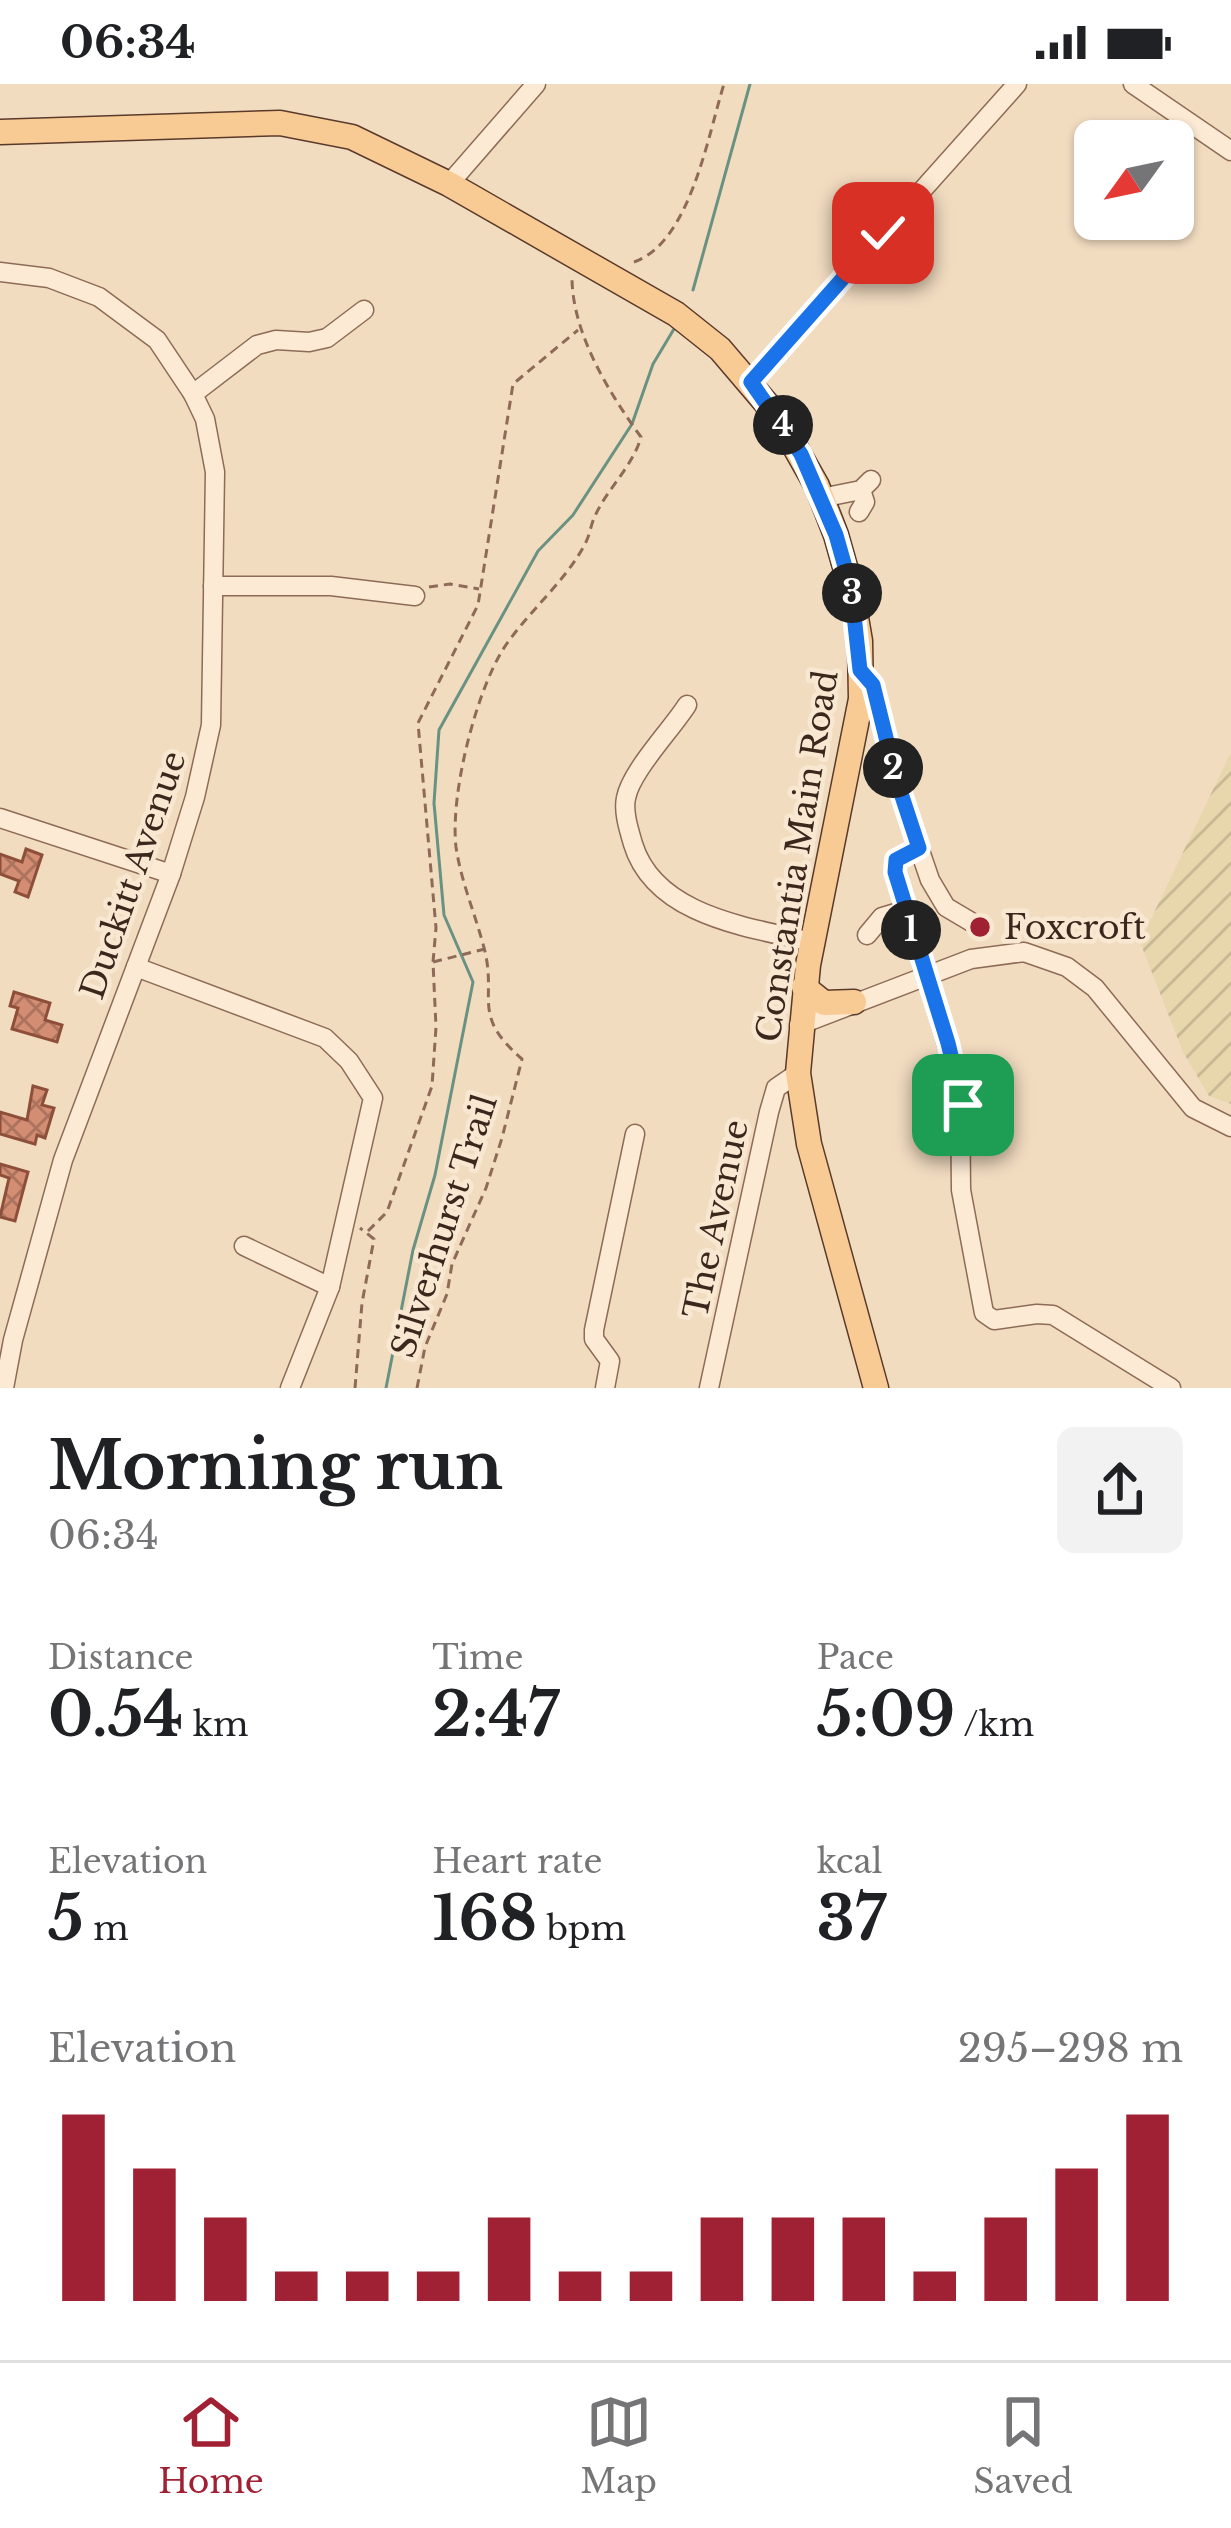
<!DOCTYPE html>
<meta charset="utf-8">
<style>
:root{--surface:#fff;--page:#f2f2f2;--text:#202124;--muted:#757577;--line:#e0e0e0;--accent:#a12134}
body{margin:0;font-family:"Libre Baskerville",serif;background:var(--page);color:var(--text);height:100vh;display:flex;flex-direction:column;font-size:45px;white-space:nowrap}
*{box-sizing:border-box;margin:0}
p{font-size:39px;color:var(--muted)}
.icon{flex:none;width:66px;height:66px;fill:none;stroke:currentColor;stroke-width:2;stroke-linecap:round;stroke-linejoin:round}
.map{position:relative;height:1304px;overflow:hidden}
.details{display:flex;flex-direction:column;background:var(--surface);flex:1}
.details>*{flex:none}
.needle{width:78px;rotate:237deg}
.fabs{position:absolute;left:1074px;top:36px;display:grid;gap:24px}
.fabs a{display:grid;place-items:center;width:120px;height:120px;border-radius:18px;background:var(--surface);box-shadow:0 3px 9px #0004;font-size:60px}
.pin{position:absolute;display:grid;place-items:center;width:102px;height:102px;color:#fff;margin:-51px;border-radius:24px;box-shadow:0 6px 18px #0006}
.km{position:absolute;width:60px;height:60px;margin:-30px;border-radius:50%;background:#222;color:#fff;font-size:33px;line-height:60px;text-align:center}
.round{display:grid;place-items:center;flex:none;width:126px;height:126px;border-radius:18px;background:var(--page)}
.overview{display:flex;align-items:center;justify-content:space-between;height:204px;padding:0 48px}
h1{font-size:66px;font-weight:800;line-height:90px}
.figures{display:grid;grid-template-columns:repeat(3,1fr);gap:18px;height:204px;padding:12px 48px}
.figures div{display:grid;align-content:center}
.figures b{font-size:60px;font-weight:800}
.figures small{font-size:33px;font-weight:400}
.figures p{font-size:33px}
.chart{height:336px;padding:24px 48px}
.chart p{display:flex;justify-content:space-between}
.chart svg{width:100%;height:216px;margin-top:12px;stroke:var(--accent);stroke-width:6}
.status{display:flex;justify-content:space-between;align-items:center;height:84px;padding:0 60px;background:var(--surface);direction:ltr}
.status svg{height:33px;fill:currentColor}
.tabs{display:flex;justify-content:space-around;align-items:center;height:168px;border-top:3px solid var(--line);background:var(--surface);font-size:33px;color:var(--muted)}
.tabs a{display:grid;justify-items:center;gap:6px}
.tabs .current{color:var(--accent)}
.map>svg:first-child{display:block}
.farmland{fill:url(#farmland-furrows)}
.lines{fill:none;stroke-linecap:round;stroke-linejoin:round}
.stream{stroke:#699282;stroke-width:3}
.building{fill:url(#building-cross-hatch);stroke:#8e4f3a;stroke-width:3}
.minor-casing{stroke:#8d6b56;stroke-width:21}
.major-casing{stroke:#5a3a2b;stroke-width:27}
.path{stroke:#8d6b56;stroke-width:3;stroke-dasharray:9 6;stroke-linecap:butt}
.minor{stroke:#fcead4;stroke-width:18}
.major{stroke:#f8cb94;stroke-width:24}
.route-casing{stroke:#fff;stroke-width:24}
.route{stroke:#1a73e8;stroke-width:15}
.poi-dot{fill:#a12134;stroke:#f8e7d1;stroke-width:4.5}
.labels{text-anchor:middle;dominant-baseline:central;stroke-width:9;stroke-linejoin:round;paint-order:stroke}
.street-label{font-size:33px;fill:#3b271c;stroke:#f8e7d1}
.poi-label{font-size:33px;fill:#3b271c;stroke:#f8e7d1;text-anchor:start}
</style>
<div class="status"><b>06:34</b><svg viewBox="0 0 49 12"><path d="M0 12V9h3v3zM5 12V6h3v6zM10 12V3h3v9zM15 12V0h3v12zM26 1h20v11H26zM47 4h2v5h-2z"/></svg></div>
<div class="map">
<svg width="1231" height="1304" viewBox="0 0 1231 1304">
<defs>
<pattern id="farmland-furrows" width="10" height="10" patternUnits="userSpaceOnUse" patternTransform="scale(3)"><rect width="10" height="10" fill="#e8d6ad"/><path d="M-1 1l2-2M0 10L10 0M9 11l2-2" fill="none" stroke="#c8b894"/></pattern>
<pattern id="building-cross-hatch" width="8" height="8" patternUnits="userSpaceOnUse" patternTransform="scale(3)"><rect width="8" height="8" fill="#d38d73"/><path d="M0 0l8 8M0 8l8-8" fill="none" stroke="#ac735e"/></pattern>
</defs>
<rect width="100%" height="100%" fill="#f2dcc0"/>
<polygon class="farmland" points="1231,668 1231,1020 1209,1012 1183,968 1140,858"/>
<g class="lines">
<g class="stream">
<polyline points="693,206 750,0"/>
<polyline points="386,1304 413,1166 435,1091 473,898 444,831 434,719 439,646 538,467 573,431 632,340 653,280 674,245"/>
</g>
</g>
<g class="building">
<polygon points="26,765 42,771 28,813 15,808 19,797 0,790 0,770 22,778"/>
<polygon points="14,908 50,919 45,936 62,941 57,958 12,945 18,924 10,922"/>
<polygon points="33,1002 47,1006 42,1021 54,1024 45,1054 37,1051 35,1060 0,1050 0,1028 27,1036"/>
<polygon points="0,1080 28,1088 15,1137 0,1133 9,1094 0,1091"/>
</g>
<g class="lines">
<g class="minor-casing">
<g id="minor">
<polyline points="1133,0 1231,67"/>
<polyline points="449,100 536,0"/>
<polyline points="0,188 49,194 99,213 157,256 193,310 205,335 215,388 211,641 195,713 171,790 63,1076 13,1256 4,1304"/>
<polyline points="751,298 1017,0"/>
<polyline points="193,310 257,261 276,256 309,258 327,254 364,226"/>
<polyline points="821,414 861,406 871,396"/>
<polyline points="859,428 865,418 861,406"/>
<polyline points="213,502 331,502 415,512"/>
<polyline points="861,586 873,601 895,694 930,796 946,823 973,839"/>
<path d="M 687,621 C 672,645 631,687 626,714 C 623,728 629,746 633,760 C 655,832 748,843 812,858"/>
<polyline points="0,734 171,790"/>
<polyline points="919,764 896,775 895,788 960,1004 961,1106 984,1229 994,1236 1037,1230 1053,1231 1171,1304"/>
<polyline points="867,851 882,833 905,826"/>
<polyline points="136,883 325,954 349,977 373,1014 330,1203 290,1304"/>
<polyline points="799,941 971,875 1024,868 1067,883 1095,904 1193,1024 1231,1043"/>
<polyline points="244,1162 330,1203"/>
<polyline points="605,1304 610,1277 594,1255 594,1246 635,1050"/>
<polyline points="709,1304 769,1028 776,1004 798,989"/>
</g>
</g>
<g class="major-casing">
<g id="major">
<polyline points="0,48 280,39 352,53 449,100 676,230 720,265 778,333 817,402 836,451 851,504 860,557 861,615 808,881 798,989 809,1060 876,1304"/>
<polyline points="804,903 824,919 854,918"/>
</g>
</g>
<g class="path">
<path d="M 634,178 C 690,159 708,51 724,0"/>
<polyline points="429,503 450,500 479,505"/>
<polyline points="433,878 436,844 418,639 478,521 513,300 578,246"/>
<polyline points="368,1147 387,1128 432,1002 436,943 433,878 485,865"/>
<polyline points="355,1304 362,1219 374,1155 360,1144"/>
<path d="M 417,1304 L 425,1263 L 447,1210 L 452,1180 L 486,1104 L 502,1054 L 522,975 C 469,929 499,915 483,860 C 474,827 461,797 456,763 C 450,711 475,612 502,567 C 526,529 566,498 586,458 C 590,450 591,440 595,432 C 607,405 633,382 641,353 C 609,309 572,249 572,193"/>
</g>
<use href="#minor" class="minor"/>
<use href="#major" class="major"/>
</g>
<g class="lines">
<g class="route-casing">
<polyline id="route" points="883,149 751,298 801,370 836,451 851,504 860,586 873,601 896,694 919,764 896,776 895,788 948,959 963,1021"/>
</g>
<use href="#route" class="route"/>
</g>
<circle class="poi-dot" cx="980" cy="843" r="12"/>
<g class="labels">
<g class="street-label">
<text transform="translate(797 772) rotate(-81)">Constantia Main Road</text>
<text transform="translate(133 791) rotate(-71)">Duckitt Avenue</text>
<text transform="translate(716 1135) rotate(-78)">The Avenue</text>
<text transform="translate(444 1142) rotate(-72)">Silverhurst Trail</text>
</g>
<g class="poi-label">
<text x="1004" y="843">Foxcroft</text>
</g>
</g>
</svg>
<div class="fabs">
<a><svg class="needle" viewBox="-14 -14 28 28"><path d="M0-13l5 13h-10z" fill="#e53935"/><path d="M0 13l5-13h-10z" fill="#757577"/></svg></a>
</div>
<div class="pin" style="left:963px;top:1021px;background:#1e9e55"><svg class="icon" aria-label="arrive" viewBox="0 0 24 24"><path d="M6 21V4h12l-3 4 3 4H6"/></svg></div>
<div class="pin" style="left:883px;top:149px;background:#d93025"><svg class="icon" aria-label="check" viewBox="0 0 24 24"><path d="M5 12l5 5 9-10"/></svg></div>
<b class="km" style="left:911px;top:846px">1</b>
<b class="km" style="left:893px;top:684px">2</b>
<b class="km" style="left:852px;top:509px">3</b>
<b class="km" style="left:783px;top:341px">4</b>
</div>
<section class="details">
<div class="overview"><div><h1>Morning run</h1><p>06:34</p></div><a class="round"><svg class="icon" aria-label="share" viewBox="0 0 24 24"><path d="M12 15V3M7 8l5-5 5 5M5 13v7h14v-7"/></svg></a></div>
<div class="figures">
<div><p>Distance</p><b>0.54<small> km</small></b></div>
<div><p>Time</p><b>2:47</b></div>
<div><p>Pace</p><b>5:09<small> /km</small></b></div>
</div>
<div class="figures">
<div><p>Elevation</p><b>5<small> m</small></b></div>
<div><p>Heart rate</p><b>168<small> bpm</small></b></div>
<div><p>kcal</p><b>37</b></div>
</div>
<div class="chart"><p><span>Elevation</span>295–298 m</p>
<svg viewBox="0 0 160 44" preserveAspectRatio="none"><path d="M5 44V6M15 44V17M25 44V27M35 44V38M45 44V38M55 44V38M65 44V27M75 44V38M85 44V38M95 44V27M105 44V27M115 44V27M125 44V38M135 44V27M145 44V17M155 44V6"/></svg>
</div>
</section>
<nav class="tabs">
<a class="current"><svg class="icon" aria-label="home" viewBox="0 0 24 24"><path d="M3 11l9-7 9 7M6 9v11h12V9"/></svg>Home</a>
<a><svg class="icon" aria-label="map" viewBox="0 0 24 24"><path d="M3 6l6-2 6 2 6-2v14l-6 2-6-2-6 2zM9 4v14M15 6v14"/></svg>Map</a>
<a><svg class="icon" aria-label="saved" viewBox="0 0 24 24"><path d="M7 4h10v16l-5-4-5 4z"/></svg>Saved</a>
</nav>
